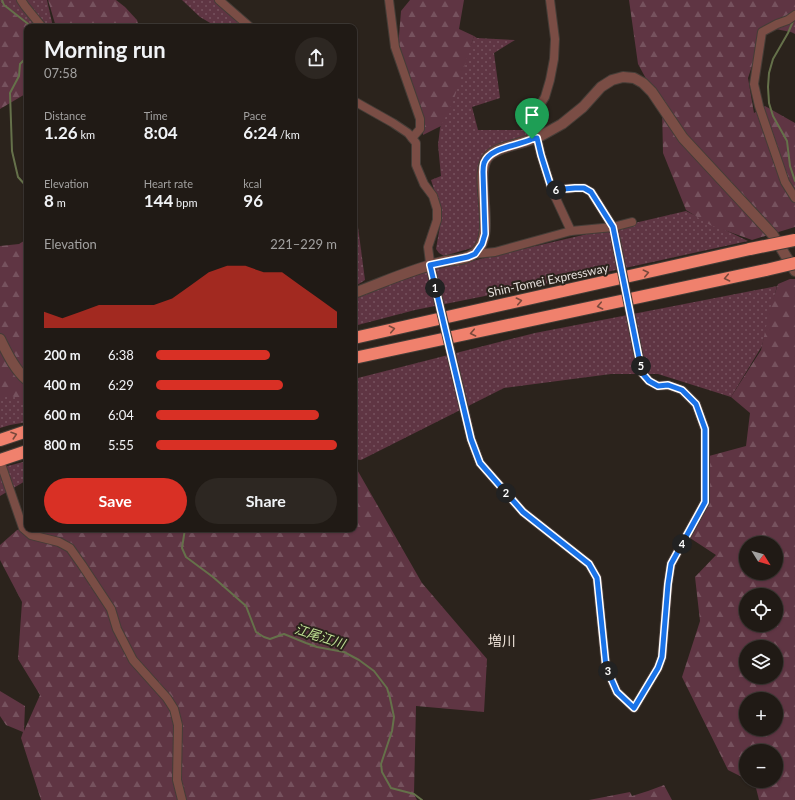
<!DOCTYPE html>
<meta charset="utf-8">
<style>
:root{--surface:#201a15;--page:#2d2722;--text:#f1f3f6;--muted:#a2a1a0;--line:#3d3834;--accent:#d93025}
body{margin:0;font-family:Lato,"Noto Sans JP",sans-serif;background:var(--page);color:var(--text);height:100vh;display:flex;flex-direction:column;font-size:15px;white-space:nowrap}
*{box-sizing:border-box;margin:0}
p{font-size:13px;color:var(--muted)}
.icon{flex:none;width:22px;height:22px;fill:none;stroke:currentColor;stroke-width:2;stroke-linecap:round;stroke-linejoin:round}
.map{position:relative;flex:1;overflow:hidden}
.panel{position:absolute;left:24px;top:24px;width:333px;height:508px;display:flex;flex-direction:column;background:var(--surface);border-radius:8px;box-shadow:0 1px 3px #0004,0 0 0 1px var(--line)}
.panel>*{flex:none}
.needle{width:26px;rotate:127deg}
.controls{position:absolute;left:739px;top:536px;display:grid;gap:8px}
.controls a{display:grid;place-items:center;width:44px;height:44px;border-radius:50%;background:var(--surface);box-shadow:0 1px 3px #0004,0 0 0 1px var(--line);font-size:20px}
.pin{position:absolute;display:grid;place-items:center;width:34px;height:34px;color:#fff;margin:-41px -17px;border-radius:50% 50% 50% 0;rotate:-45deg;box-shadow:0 0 4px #0007}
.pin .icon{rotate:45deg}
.km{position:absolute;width:20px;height:20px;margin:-10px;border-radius:50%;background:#222;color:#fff;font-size:11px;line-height:20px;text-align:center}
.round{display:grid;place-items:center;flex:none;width:42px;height:42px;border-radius:21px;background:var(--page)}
.head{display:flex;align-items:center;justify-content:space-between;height:68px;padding:0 20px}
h1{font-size:22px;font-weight:700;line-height:30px}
.figures{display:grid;grid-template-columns:repeat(3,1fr);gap:6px;height:68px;padding:4px 20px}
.figures div{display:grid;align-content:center}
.figures b{font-size:17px;font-weight:700}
.figures small{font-size:11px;font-weight:400}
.figures p{font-size:11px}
.chart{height:112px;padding:8px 20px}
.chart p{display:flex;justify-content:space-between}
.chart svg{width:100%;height:72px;margin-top:4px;fill:var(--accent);opacity:.7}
.action{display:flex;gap:8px;margin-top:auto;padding:8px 20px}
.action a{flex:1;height:46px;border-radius:24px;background:var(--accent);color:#fff;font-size:16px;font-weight:700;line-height:46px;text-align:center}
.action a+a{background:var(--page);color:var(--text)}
ul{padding:0 20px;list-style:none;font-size:13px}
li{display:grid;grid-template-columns:64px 48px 1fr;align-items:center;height:30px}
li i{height:10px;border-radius:5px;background:var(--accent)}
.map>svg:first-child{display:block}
.grass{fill:url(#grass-dots)}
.forest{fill:url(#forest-firs);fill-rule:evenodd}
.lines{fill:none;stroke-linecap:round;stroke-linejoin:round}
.stream{stroke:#65714a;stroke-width:2}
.minor-casing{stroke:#453d37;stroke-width:10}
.tertiary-casing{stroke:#453d37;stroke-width:12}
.motorway-casing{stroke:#453d37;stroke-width:14}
.minor{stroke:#7a4d45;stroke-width:8}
.tertiary{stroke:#7a4d45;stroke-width:10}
.motorway{stroke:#f0816d;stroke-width:12}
.minor-bridge-casing{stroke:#453d37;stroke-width:10;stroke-linecap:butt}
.motorway-bridge-casing{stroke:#453d37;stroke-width:14;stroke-linecap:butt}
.minor-bridge{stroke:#7a4d45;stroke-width:8}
.motorway-bridge{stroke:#f0816d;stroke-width:12}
.oneway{stroke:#7a493c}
.route-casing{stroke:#fff;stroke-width:8}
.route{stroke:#1a73e8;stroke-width:5}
.labels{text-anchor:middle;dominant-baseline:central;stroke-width:4;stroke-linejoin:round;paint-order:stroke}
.street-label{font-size:12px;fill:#e5dfdb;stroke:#2b231c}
.water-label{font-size:13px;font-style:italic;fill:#c1e495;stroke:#2b231c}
.quarter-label{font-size:14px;fill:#ece1d7;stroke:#2b231c}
</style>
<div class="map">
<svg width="795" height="800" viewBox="0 0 795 800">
<defs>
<pattern id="grass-dots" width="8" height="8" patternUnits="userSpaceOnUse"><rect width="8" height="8" fill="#5f3543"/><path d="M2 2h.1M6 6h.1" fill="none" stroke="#76525e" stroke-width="1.8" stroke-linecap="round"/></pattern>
<pattern id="forest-firs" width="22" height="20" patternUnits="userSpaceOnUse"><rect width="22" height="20" fill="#5f3543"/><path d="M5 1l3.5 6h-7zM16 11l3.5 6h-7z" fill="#76525e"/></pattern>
</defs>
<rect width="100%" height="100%" fill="#2b231c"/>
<g class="grass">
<polygon points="0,0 47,0 53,27 30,27 0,2"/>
<polygon points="182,0 223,0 249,27 217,27 200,17"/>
<polygon points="474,36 477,38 515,40 494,53 500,98 472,107 478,130 526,130 528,135 516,145 485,157 482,245 444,256 439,253 436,249 442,214 431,180 441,176 438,145 440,128"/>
<polygon points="686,211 748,241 616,270 415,310 354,326 354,297 429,271"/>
<polygon points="354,216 358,227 365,280 354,287"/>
<polygon points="777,286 762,346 731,397 658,374 611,374 504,388 361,460 354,459 354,379 535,333"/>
<polygon points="6,393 27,400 27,422 10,425 0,428 0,396"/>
<polygon points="27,461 27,480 0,496 0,468"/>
</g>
<g class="forest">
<polygon points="48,0 116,0 125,7 137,20 139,27 56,27"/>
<polygon points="410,0 464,0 459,29 474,36 453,102 441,126 423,135 423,115 398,48 401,11"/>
<polygon points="629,0 795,0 795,34 791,32 765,27 748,78 754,113 765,106 795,123 795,227 752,240 710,225 686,210 663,153 662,108 638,64"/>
<polygon points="0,2 30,27 27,27 27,93 0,109"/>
<polygon points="27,239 27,401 8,395 0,398 0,246 19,244"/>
<path d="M 790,279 L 795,279 L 795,800 L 759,800 L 755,784 L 749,781 L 776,781 L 776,751 L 746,751 L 746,779 L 728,770 L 682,677 L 700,621 L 695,577 L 716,555 L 690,538 L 705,502 L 709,456 L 746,446 L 750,413 L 731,397 L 761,350 L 770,309 L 778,284 ZM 746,543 L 776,543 L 776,573 L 746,573 ZM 746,595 L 776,595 L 776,625 L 746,625 ZM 746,647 L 776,647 L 776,677 L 746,677 ZM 746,699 L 776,699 L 776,729 L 746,729 Z"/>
<polygon points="354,465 355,466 422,583 487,659 484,712 416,706 414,794 417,800 41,800 21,738 23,732 6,725 0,716 0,691 25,706 24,731 40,695 18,659 22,602 0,560 0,545 17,530 27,527 27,529 354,529"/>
<polygon points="664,785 672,800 589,800 630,792 632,796 648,791"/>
</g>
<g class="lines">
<g class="stream">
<polyline points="2,0 4,5 32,27"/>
<polyline points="794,19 788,33 773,59 769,73 768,87 769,103 773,116 787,141 790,166 795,181"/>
<polyline points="27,57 20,64 19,76 10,93 12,151 18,177 27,187"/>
<polyline points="185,529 182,548 186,557 213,577 246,606 256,632 264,637 270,639 284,634 306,643 317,647 344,652 359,660 374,671 387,688 390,698 394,717 392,731 381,764 382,772 391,788 414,794 422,800"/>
</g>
<g class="minor-casing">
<g id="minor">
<polyline points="21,0 25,6 42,27"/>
<polyline points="219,0 250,27"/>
<polyline points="389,0 395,47 420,119 420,129 412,138"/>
<polyline points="795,15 788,20 777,24 762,32 754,84 759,106 785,182 795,198"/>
<polyline points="354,101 393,123 408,133 416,143 416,165 424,184 433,196 437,209 437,220 428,247 431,270"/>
<polyline points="537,138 541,155 552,190 575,188 584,188 591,192 613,227 614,230"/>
<polyline points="532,139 531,124 535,113 545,97 550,80 554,59 555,39 550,0"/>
<polyline points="552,190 571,231"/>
<polyline points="475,254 495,252 571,231 613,227 632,222"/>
<polyline points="463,404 471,439 480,463 523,512 589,564 597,578 606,667 617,692 634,708 658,668 662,657 668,584 671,564 705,502 705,429 696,404 682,390 668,385 658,386 649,381 642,373"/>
<polyline points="0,461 23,528 31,535 59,542 70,548 82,565 111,609 117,629 133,660 167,698 174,709 178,725 177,780 182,800"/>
</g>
</g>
<g class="tertiary-casing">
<g id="tertiary">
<path d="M 354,293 C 384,282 414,268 446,261 C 455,260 468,259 475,253 C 499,233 470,172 490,155 C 500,146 519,145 532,139 L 537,138 L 562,124 L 583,107 L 601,87 L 612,80 L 623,77 L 634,78 L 643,83 L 652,92 L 683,138 L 773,235 L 795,271"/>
<path d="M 0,339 C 7,353 15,370 27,380"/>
</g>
</g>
<g class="motorway-casing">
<g id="motorway">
<polyline points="354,338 750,249"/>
<polyline points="354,358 766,270"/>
<polyline points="0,440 27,431"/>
<polyline points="0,460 27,451"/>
</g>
</g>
<use href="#minor" class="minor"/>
<use href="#tertiary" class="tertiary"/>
<use href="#motorway" class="motorway"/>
<g class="minor-bridge-casing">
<g id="minor-bridge">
<polyline points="615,236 642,373"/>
<polyline points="432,273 463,404"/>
</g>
</g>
<g class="motorway-bridge-casing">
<g id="motorway-bridge">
<polyline points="750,249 795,240"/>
<polyline points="766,270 795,263"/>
</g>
</g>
<use href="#minor-bridge" class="minor-bridge"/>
<use href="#motorway-bridge" class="motorway-bridge"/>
</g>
<defs><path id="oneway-chevron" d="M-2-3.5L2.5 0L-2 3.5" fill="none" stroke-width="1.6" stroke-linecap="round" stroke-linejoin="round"/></defs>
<g class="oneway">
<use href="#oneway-chevron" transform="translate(646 273) rotate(-13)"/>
<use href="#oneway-chevron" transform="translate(727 278) rotate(168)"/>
<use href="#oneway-chevron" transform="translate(519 301) rotate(-12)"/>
<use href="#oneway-chevron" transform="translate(600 306) rotate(168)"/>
<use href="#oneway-chevron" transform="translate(392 329) rotate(-12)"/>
<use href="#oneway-chevron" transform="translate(473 333) rotate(168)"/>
<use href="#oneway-chevron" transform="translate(14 435) rotate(-18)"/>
</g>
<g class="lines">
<g class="route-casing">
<path id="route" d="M 537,138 L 541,155 L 552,190 L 575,188 L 584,188 L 591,192 L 613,227 L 642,373 L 649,381 L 658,386 L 668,385 L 682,390 L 696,404 L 705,429 L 705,502 L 671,564 L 668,584 L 662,657 L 658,668 L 634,708 L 617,692 L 606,667 L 597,578 L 589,564 L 523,512 L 480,463 L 471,439 L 430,265 L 468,257 L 475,254 L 482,244 L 485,234 L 483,172 C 483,169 483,166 484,163 C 490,147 518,146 532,139 Z"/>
</g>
<use href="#route" class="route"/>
</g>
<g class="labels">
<g class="street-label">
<text transform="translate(548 280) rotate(-12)">Shin-Tomei Expressway</text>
</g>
<g class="water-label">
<text transform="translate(320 636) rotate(18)">江尾江川</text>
</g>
<g class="quarter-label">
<text x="502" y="640">増川</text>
</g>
</g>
</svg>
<div class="controls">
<a><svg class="needle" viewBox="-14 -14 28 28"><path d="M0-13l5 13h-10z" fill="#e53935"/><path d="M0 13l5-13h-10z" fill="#a2a1a0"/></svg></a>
<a><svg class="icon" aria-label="locate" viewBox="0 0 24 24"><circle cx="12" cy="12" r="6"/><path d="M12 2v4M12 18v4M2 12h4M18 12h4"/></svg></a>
<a><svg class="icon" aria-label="layers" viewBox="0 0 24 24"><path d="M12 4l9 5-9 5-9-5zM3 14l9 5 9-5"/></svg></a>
<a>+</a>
<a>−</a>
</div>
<div class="pin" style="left:532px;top:139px;background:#1e9e55"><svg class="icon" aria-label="arrive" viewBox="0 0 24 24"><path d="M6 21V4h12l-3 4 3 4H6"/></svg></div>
<b class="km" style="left:435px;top:288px">1</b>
<b class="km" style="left:506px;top:493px">2</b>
<b class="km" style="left:608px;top:671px">3</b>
<b class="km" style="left:682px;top:544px">4</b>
<b class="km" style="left:641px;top:366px">5</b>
<b class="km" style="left:556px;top:190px">6</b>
<section class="panel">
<div class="head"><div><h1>Morning run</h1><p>07:58</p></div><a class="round"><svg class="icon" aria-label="share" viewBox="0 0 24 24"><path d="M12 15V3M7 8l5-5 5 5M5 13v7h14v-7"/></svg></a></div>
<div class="figures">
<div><p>Distance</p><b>1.26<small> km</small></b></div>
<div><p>Time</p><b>8:04</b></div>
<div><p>Pace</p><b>6:24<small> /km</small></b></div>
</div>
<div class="figures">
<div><p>Elevation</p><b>8<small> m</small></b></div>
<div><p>Heart rate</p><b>144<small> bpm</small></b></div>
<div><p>kcal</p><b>96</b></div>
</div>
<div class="chart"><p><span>Elevation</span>221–229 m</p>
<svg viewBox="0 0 160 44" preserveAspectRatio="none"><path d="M0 44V34L10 38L20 34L30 30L40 30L50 30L60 30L70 26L80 18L90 10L100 6L110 6L120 10L130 10L140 18L150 26L160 34V44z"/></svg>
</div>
<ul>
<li><b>200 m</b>6:38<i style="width:63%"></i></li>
<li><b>400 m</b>6:29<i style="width:70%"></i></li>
<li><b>600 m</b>6:04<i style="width:90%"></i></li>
<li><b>800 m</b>5:55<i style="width:100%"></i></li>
</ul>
<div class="action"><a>Save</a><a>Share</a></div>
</section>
</div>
